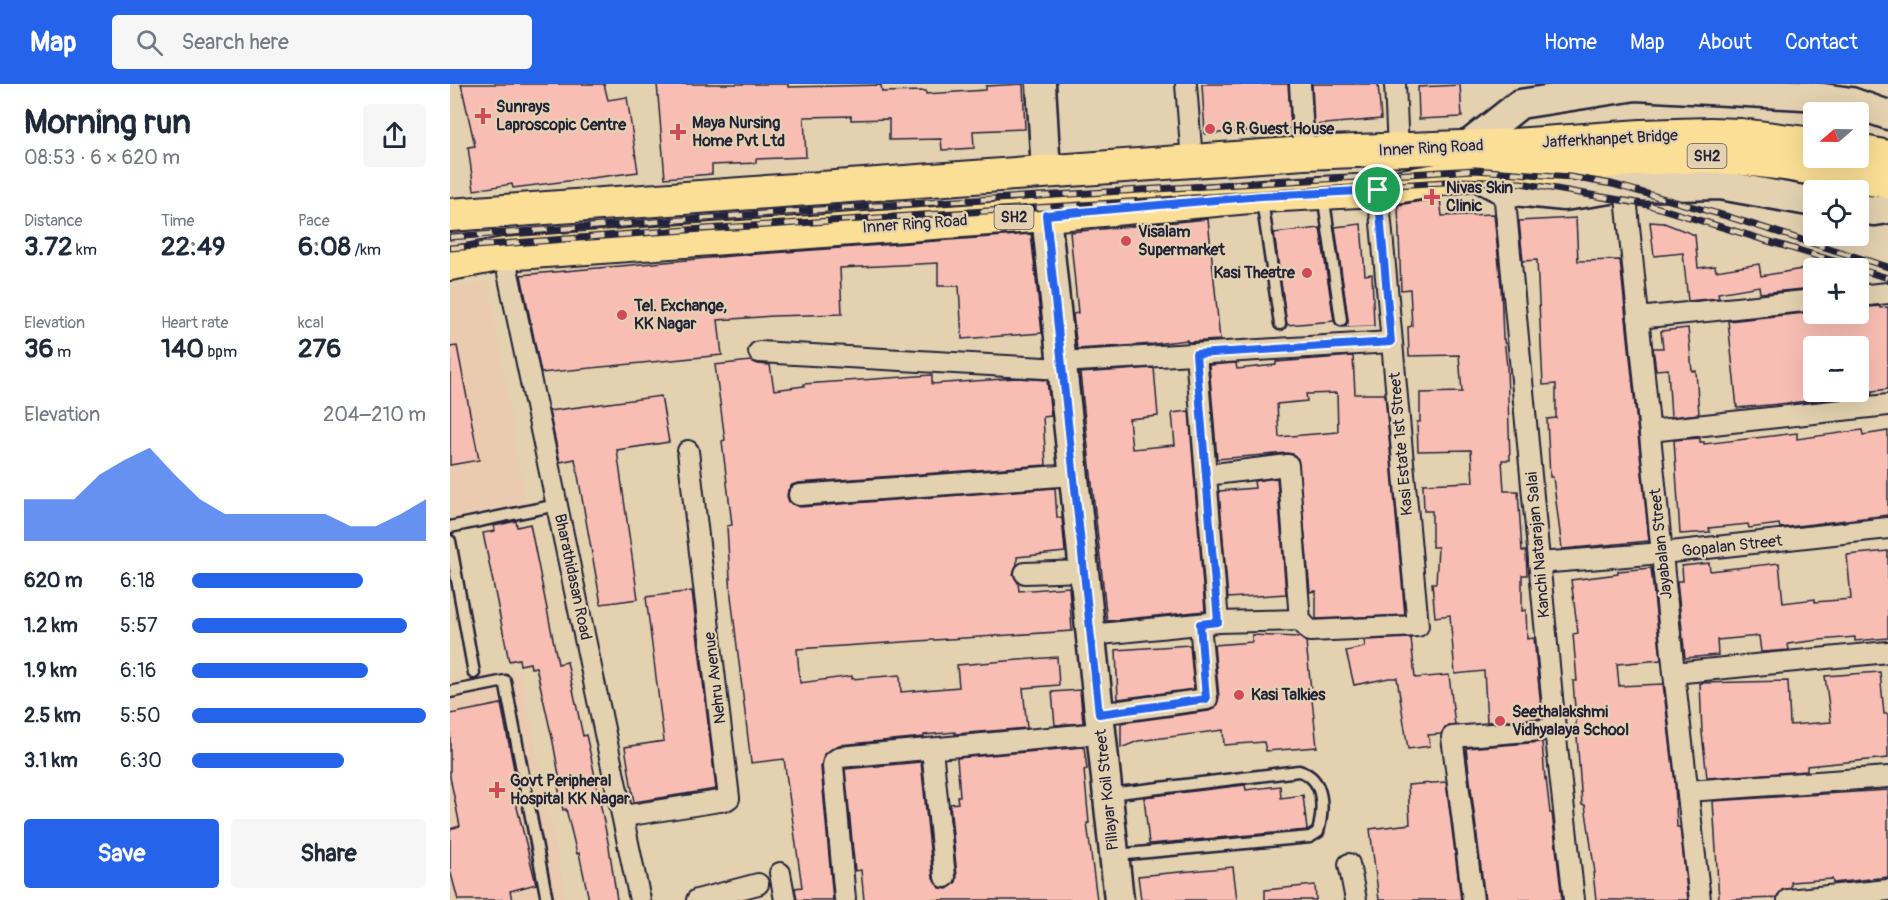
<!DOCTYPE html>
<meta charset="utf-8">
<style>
:root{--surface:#fff;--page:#f6f6f7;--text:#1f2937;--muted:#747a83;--accent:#2563eb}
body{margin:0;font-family:Pangolin,sans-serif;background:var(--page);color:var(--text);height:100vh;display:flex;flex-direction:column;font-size:22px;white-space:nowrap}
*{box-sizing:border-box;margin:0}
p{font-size:20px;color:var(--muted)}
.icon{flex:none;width:33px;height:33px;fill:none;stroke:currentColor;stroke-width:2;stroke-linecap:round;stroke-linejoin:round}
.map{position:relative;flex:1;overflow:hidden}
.panel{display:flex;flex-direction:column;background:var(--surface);width:450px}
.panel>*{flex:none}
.needle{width:39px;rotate:250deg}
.buttons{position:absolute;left:1353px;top:18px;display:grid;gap:12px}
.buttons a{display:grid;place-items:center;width:66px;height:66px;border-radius:6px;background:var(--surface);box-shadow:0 6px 24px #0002;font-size:30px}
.pin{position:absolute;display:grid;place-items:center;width:51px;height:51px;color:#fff;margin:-26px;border:3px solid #fff;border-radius:50%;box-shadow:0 2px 6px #0007}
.round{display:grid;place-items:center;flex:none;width:63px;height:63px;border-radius:6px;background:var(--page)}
.headline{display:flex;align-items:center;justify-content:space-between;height:102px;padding:0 24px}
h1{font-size:33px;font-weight:800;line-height:45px}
.metrics{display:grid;grid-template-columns:repeat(3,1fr);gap:9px;height:102px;padding:6px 24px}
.metrics div{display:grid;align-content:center}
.metrics b{font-size:26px;font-weight:800}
.metrics small{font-size:16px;font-weight:400}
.metrics p{font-size:16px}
.chart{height:168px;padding:12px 24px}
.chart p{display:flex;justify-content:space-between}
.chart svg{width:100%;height:108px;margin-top:6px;fill:var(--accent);opacity:.7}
.action{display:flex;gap:12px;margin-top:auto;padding:12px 24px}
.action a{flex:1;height:69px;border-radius:6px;background:var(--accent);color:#fff;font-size:24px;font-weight:800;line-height:69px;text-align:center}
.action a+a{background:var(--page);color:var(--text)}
ul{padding:0 24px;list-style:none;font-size:20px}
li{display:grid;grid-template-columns:96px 72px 1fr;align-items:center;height:45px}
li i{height:15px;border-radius:8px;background:var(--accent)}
header{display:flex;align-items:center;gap:36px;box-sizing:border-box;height:84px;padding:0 30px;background:var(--accent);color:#fff}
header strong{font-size:28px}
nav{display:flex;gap:33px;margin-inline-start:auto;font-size:21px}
.search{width:420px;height:54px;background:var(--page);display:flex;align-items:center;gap:15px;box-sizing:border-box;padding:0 21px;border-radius:6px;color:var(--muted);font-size:22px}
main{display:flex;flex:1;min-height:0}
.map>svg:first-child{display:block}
.built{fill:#eacbb0}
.building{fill:#f9beb3;stroke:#22223b;stroke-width:1.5;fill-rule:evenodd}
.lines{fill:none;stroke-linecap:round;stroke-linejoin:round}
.lane-casing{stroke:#22223b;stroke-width:15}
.street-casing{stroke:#22223b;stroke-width:24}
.secondary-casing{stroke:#22223b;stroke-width:33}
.primary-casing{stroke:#22223b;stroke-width:36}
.lane{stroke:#e3d1af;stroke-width:10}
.street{stroke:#e3d1af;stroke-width:20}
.secondary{stroke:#e3d1af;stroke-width:28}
.primary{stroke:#fbdf96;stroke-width:32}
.rail-casing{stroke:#22223b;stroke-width:7}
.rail{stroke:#e3d1af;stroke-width:4.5;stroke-dasharray:14;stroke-linecap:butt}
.route-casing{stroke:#fff;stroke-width:12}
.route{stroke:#2563eb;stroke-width:8}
.poi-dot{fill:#d1495b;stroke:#e3d1af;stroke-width:2}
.labels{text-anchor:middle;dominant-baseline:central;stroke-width:4.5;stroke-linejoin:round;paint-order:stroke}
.shield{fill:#e3d1af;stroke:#5c565e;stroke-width:1.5}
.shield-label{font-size:15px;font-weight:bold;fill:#22223b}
.poi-label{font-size:16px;font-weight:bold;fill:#22223b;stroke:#e3d1af;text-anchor:start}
.street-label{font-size:16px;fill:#22223b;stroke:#e3d1af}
</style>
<header>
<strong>Map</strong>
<div class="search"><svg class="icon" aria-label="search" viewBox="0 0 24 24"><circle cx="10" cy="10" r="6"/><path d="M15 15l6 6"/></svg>Search here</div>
<nav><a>Home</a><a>Map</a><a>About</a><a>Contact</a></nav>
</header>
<main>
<section class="panel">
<div class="headline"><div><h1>Morning run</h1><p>08:53 · 6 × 620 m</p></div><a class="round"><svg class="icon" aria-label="share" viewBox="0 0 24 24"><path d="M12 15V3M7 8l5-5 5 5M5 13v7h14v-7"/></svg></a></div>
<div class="metrics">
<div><p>Distance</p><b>3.72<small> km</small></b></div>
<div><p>Time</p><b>22:49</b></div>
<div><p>Pace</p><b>6:08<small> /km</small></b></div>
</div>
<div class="metrics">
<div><p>Elevation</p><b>36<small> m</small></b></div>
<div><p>Heart rate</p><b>140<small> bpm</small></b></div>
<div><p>kcal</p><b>276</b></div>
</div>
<div class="chart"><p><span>Elevation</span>204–210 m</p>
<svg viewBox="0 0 160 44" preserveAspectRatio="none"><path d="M0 44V27L10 27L20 27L30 17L40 11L50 6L60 17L70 27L80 33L90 33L100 33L110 33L120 33L130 38L140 38L150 33L160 27V44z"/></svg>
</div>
<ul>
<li><b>620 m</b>6:18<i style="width:73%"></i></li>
<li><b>1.2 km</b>5:57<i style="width:92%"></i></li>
<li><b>1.9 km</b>6:16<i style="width:75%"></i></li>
<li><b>2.5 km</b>5:50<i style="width:100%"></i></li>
<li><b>3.1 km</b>6:30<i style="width:65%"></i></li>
</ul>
<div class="action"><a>Save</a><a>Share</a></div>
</section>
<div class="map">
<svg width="1438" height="816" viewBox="0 0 1438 816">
<rect width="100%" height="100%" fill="#e3d1af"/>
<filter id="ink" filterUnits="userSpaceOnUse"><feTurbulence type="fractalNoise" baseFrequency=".0167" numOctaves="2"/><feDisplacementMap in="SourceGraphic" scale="12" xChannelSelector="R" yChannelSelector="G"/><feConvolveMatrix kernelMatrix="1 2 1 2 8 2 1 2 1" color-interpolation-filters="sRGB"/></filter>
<g filter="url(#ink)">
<g class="built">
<polygon points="38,197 76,423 0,437 0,205"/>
<polygon points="70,586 116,816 0,816 0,596"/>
</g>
<g class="building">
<polygon points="11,0 154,0 158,16 177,13 188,88 63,104 62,100 24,106 18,63 25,62"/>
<polygon points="207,0 338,0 338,3 431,1 432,8 476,7 476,10 536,6 536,2 573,0 575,45 523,47 524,64 492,66 491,55 439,56 439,35 401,36 401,32 354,33 356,73 306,75 306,79 262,81 262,90 215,94"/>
<polygon points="752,0 838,0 841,44 755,50"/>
<polygon points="862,0 928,0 931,35 864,41"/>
<polygon points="1010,1 1012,33 969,35 968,3"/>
<polygon points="990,114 992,132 1044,130 1051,202 1053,255 1054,255 1057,283 1060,376 1052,376 1054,407 1068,407 1072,467 1076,467 1076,469 1077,491 1072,491 1072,527 1076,526 1077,555 1084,554 1092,633 1090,634 1037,638 1034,587 1005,590 1000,531 985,533 982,499 986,499 988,463 982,463 982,427 974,427 973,400 1023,398 1021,366 968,367 967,338 970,338 970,309 1012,308 1009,271 959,272 958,243 962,242 960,205 951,206 948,121"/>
<polygon points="1126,134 1128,177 1170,176 1199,457 1112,465 1103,393 1100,393 1097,335 1106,334 1106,300 1093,301 1087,176 1073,177 1069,137"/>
<polygon points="758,135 770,256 738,258 737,256 704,260 627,265 623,230 628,229 620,148"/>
<polygon points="1200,138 1214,139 1245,151 1248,184 1265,182 1266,187 1309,180 1311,192 1364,183 1364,204 1310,209 1309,202 1268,209 1269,214 1238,217 1233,169 1204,172"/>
<polygon points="911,140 915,191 922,190 924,242 893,243 898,239 898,235 885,143"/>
<polygon points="870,144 884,237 837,241 824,149"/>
<polygon points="581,150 592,249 512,255 509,202 488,202 488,179 390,184 392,230 323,232 268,236 272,271 91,289 71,191 281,172"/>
<path d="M 1430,222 L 1430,224 L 1438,223 L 1438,305 L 1416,308 L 1422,308 L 1422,311 L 1287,324 L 1278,237 L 1364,228 L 1364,232 L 1408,230 L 1408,224 ZM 1364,262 L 1408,262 L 1412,308 L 1364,308 Z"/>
<polygon points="1238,244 1242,287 1246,287 1249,330 1221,333 1218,285 1206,286 1203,264 1213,264 1211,247"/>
<polygon points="7,262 29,376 0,381 0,263"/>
<path d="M 903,272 L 905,310 L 935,310 L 955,531 L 866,535 L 866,507 L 860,508 L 848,375 L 843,370 L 837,369 L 767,375 L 759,281 L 786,279 L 787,285 L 826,281 L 826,278 ZM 887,309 L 888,348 L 829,353 L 827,320 L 857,317 L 856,310 Z"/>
<polygon points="301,277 308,280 320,281 324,306 354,302 354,300 482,291 482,300 567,294 597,296 601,332 593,333 596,381 348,399 342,401 338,406 337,412 339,418 350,423 605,404 607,434 612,434 615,468 567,473 567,480 563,490 568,499 569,507 619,503 622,547 347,565 350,599 402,592 402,595 450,591 451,608 509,603 507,581 607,573 609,601 573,604 577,644 505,650 505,648 474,651 474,653 389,661 374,670 371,683 383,816 347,816 345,804 352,803 334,675 301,679 281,512 277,442 282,441 272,357 275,356 265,281"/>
<polygon points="704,284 708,332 679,335 682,365 725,361 722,329 739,327 755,527 657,537 630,289"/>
<polygon points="211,312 219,358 167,366 188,515 151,520 125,375 110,378 99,327"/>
<polygon points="1412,346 1413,351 1438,347 1438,431 1330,444 1329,440 1299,444 1298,440 1259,444 1260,448 1230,450 1224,356 1250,354 1250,358 1254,358 1254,360 1347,349 1347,355"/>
<polygon points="827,394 836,510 778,514 769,407 805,404 804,397"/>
<polygon points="66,437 67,443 80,440 108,580 117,578 133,652 136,651 141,673 159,763 167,816 139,816 129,769 127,770 116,725 113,726 108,702 111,702 103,658 86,583 81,584 80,579 70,581 69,575 59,577 33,449 45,447 44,442"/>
<polygon points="1438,467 1438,554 1405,557 1405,553 1369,556 1338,560 1339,566 1311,568 1309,552 1267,556 1268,571 1235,574 1227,497 1233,497 1232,482 1259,479 1260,487 1329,479 1333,519 1365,515 1365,518 1401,515 1397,471"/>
<polygon points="1201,484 1211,576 1167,580 1169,602 1213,600 1225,699 1227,743 1230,743 1238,816 1146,816 1143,789 1145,789 1135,721 1132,721 1123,597 1127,597 1123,550 1128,549 1121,496 1168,490 1168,487"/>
<polygon points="242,507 266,705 184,718 175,663 214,657 196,513"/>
<polygon points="802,551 849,553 856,558 867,663 816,667 814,658 774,661 773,646 688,657 671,664 671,639 759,627 765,624 769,614 764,561 802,558"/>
<polygon points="961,554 965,594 999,591 1005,641 996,643 991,650 978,651 980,662 958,665 947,594 939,594 904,601 896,567 915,563 914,556"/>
<polygon points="740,561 744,605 668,615 666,566"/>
<polygon points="1430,588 1434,630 1438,630 1438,674 1357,682 1357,687 1257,694 1252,649 1250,599 1338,597 1340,641 1381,638 1375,592"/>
<polygon points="630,606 633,639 605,641 602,608"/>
<polygon points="51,620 69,710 64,711 86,800 60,807 62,816 8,816 0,786 0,745 10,742 0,693 0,630"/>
<polygon points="1092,658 1095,695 1096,694 1100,729 1102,729 1112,816 1035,816 1016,664"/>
<polygon points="634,663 637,685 634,686 639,739 637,739 647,816 414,816 411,786 405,787 395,685 471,678 483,794 490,804 497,805 506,798 507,792 500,720 508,719 507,712 510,712 507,674"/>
<polygon points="996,698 1011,816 929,816 920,745 960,740 958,701"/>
<polygon points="795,701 796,706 830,702 831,714 853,711 857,746 699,760 694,713"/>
<polygon points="1438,706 1438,793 1383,799 1382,795 1341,798 1341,804 1332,806 1327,814 1269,816 1263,717"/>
<polygon points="783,783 787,816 691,816 688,792"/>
<polygon points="865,801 866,816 815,816 815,806"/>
</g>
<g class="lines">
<g class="lane-casing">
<g id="lane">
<polyline points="873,110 891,236"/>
<polyline points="812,116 830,240"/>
<polyline points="0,443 107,421"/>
<polyline points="0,457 24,589"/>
<polyline points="0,608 55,597 97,816"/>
<path d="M 660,710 L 849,687 C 875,694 874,725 868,748 L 860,753 L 666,771"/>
</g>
</g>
<g class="street-casing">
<g id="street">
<polyline points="736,0 742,77"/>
<polyline points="850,0 854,69"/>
<polyline points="945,0 948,66"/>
<polyline points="1175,103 1224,589 1250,816"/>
<polyline points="1054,106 1105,645 1124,816"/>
<polyline points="54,170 190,816"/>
<polyline points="1408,212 1438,209"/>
<polyline points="1188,234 1364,216"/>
<polyline points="309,268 612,285"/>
<polyline points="746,270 768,538"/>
<polyline points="611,278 941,258"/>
<polyline points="1200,347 1438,321"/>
<polyline points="756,391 838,381 850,536"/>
<polyline points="349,411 623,391"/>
<polyline points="1089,479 1212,469 1438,444"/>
<polyline points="575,489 634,487"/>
<polyline points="641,551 768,538 850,536 860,547 968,542 928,106"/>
<polyline points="1224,589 1438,568"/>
<polyline points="649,630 757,615 750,540"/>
<polyline points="482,665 495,793"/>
<polyline points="1238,707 1438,693"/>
<polyline points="174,732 276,716 279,714 238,367"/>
<polyline points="899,780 906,816"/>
<polyline points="330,789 335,816"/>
<polyline points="395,815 383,682 384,677 390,673 651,649"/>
<polyline points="247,816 308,800"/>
<polyline points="1023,816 1002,653 1105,645"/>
<polyline points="1338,816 1438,806"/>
</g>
</g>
<g class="secondary-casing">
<g id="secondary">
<polyline points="591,0 596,88"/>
<polyline points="1017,62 1070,20 1186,2 1353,11 1401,18 1438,31"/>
<polyline points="1023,90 1054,106 1114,112 1175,103 1270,101 1364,118"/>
<polyline points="1408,125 1425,127 1438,125"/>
<polyline points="596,131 669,816"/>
</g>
</g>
<g class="primary-casing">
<g id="primary">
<polyline points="1408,67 1438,73"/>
<polyline points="0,131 854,69 1064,61 1191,52 1260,50 1290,51 1364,60"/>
<polyline points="0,180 54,170 596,131 811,112 928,106 1023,90 1204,74 1256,72 1295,75 1335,80 1438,98"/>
</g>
</g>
<use href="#lane" class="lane"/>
<use href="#street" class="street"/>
<use href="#secondary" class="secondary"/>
<use href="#primary" class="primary"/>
<g class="rail-casing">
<g id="rail">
<polyline points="0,153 406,123 1025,86 1120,93 1162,100 1276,132 1438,183"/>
<polyline points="0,164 206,148 1010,97 1071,99 1199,121 1407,184"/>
<polyline points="1408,185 1438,194"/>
</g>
</g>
<use href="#rail" class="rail"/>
</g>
</g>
<g class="lines" filter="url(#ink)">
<g class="route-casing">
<polygon id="route" points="928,106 941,258 746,270 768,538 750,540 756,615 649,630 596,131 811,112"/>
</g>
<use href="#route" class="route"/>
</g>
<g class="poi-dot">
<path d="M30 23h6v6h6v6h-6v6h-6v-6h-6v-6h6z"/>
<circle cx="760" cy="45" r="6"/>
<path d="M225 39h6v6h6v6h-6v6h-6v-6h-6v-6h6z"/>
<path d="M979 104h6v6h6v6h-6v6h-6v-6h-6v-6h6z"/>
<circle cx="676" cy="157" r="6"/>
<circle cx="857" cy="189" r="6"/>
<circle cx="172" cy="231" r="6"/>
<circle cx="789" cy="611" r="6"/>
<circle cx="1050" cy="637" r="6"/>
<path d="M44 697h6v6h6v6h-6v6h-6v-6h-6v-6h6z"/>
</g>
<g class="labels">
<g class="shield">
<rect x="1237.5" y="60" width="39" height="24" rx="4.5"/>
<rect x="544.5" y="121" width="39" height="24" rx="4.5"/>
</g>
<g class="shield-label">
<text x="1257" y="72">SH2</text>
<text x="564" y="133">SH2</text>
</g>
<g class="poi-label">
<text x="46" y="23">Sunrays<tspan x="46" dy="18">Laproscopic Centre</tspan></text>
<text x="242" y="39">Maya Nursing<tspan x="242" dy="18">Home Pvt Ltd</tspan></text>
<text x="772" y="45">G R Guest House</text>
<text x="996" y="104">Nivas Skin<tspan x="996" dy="18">Clinic</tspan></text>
<text x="688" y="148">Visalam<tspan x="688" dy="18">Supermarket</tspan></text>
<text x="845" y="189" text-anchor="end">Kasi Theatre</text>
<text x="184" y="222">Tel. Exchange,<tspan x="184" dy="18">KK Nagar</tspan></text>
<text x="801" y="611">Kasi Talkies</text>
<text x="1062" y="628">Seethalakshmi<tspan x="1062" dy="18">Vidhyalaya School</tspan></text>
<text x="60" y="697">Govt Peripheral<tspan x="60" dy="18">Hospital KK Nagar</tspan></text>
</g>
<g class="street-label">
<text transform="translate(1160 55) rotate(-3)">Jafferkhanpet Bridge</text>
<text transform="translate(981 64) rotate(-3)">Inner Ring Road</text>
<text transform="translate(465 140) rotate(-4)">Inner Ring Road</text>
<text transform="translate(951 360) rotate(-95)">Kasi Estate 1st Street</text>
<text transform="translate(1211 460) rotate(-96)">Jayabalan Street</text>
<text transform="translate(1088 461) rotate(-95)">Kanchi Natarajan Salai</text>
<text transform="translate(1282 462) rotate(-6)">Gopalan Street</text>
<text transform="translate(123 493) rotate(78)">Bharathidasan Road</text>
<text transform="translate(265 594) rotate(-97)">Nehru Avenue</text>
<text transform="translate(657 706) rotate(-96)">Pillayar Koil Street</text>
</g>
</g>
</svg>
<div class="buttons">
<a><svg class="needle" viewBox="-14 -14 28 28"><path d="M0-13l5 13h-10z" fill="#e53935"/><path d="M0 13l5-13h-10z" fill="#747a83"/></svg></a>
<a><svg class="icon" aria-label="locate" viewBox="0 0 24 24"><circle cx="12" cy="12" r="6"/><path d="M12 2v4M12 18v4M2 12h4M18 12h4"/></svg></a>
<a>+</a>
<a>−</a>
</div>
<div class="pin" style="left:928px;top:106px;background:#1e9e55"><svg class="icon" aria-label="arrive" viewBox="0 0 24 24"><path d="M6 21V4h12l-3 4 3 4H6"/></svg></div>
</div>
</main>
